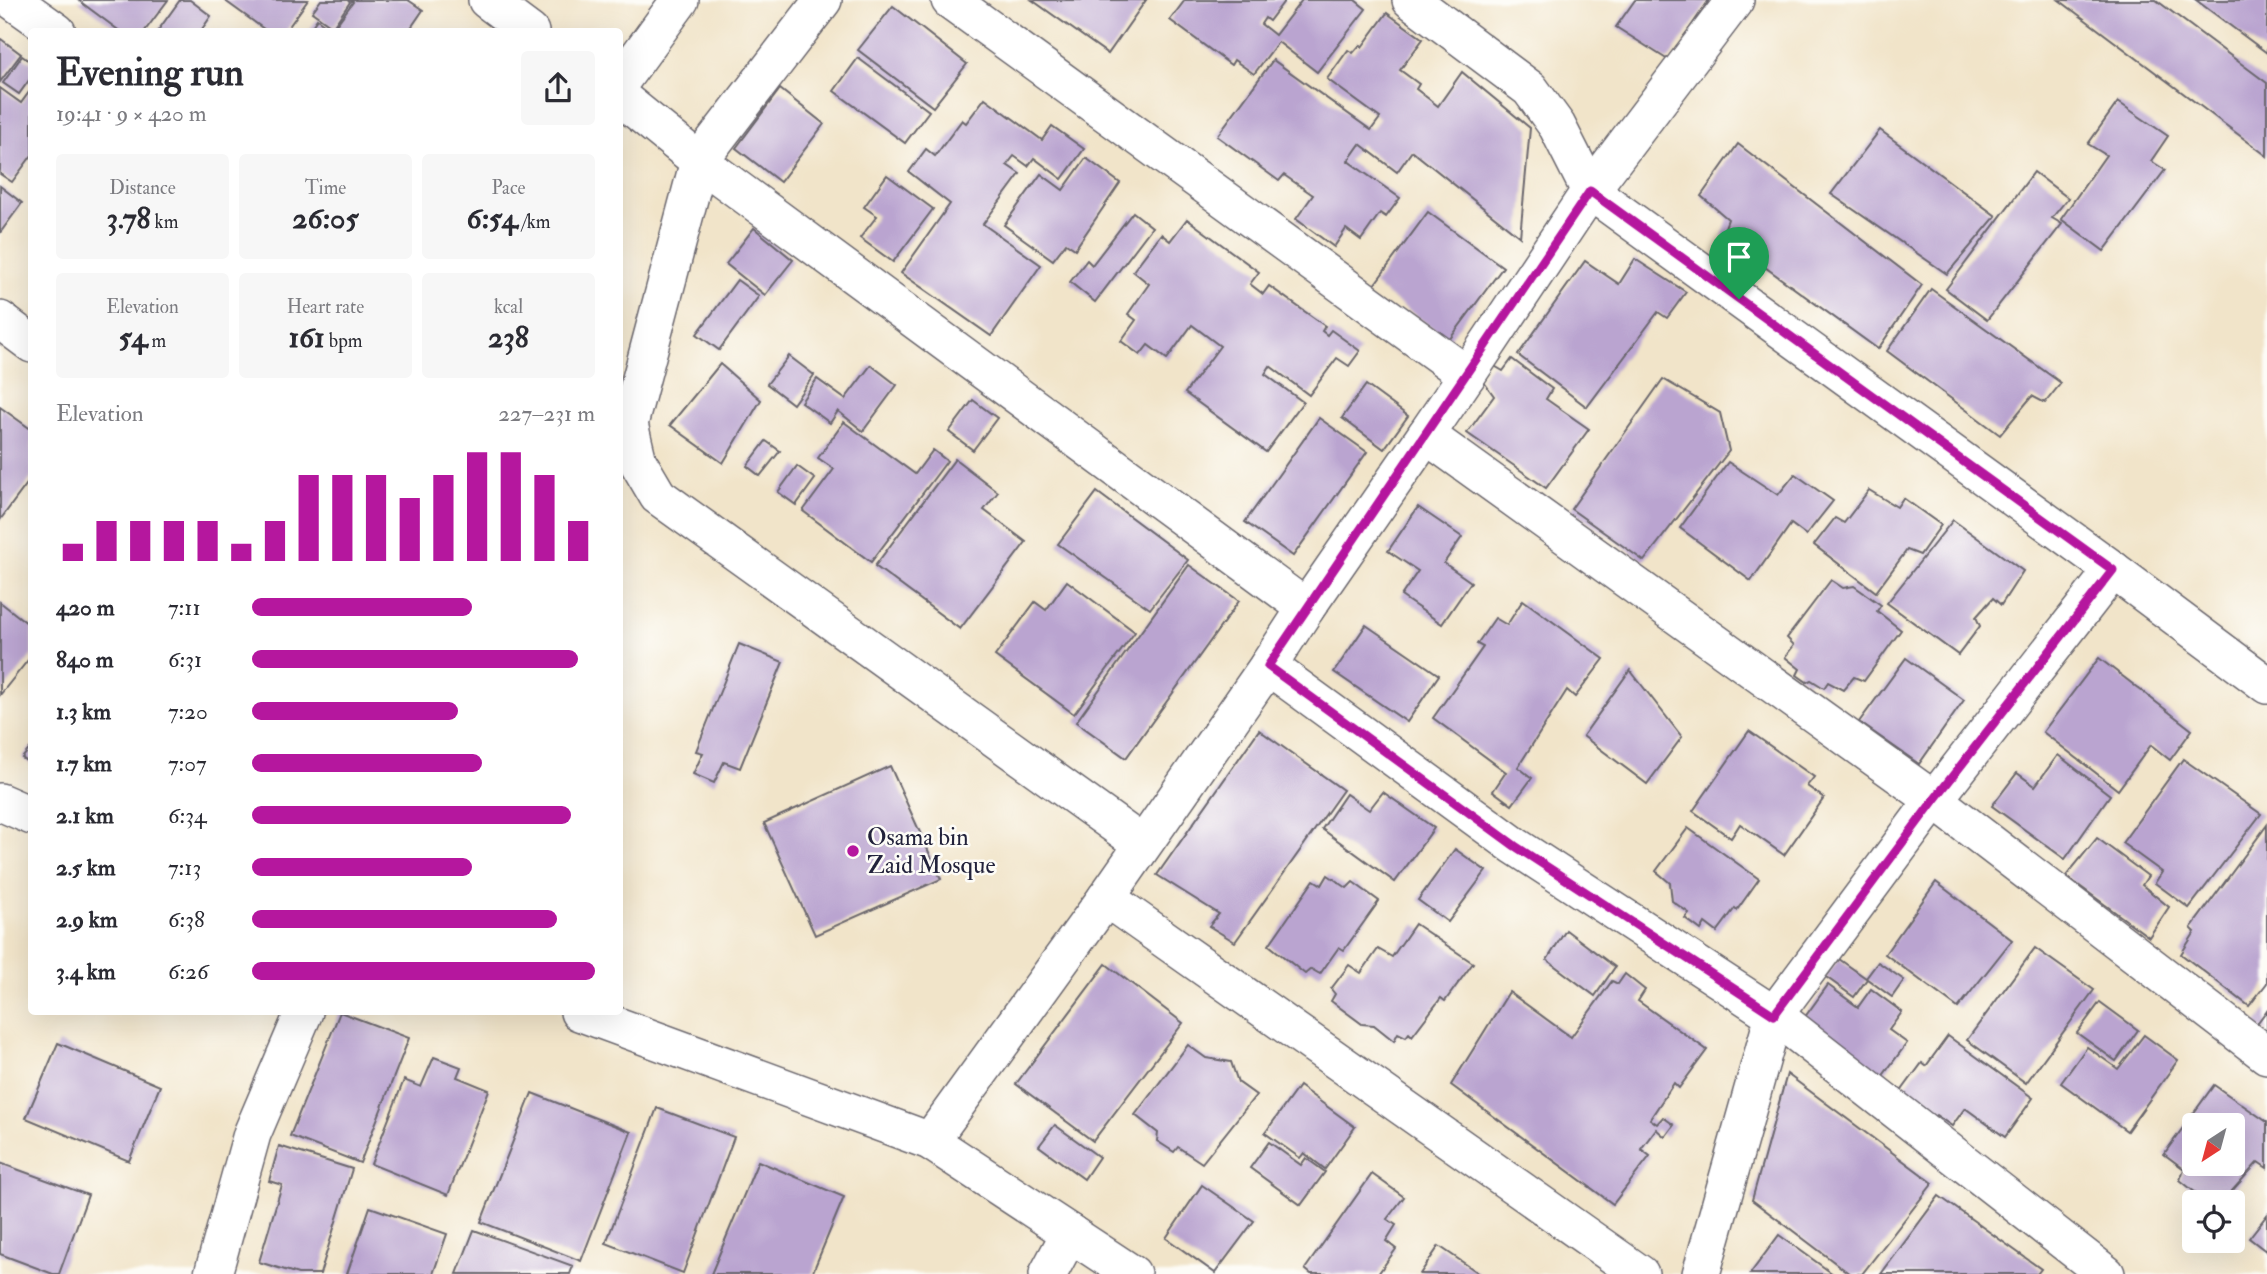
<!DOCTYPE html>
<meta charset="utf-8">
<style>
:root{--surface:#fff;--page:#f7f7f7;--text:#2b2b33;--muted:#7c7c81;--accent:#b5179e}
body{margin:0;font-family:"IM FELL Double Pica",serif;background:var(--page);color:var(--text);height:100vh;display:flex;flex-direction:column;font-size:26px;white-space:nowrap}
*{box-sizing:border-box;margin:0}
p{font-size:23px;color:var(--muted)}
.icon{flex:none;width:38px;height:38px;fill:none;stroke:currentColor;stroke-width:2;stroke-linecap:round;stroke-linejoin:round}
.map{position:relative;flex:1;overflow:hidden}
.details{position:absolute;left:28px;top:28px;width:595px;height:987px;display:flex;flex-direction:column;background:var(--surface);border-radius:7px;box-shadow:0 7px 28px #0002}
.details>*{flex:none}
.needle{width:46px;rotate:216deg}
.tools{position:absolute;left:2182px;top:1113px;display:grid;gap:14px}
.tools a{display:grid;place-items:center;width:63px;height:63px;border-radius:7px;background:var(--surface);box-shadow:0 7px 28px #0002;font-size:35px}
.pin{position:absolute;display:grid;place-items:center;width:60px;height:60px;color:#fff;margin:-72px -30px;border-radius:50% 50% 50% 0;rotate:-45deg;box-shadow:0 0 7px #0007}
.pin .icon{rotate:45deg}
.round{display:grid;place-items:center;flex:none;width:74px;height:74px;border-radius:7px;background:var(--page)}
.summary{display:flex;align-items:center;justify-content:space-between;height:119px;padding:0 28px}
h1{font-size:38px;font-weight:700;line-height:52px}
.metrics{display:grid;grid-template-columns:repeat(3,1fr);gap:10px;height:119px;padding:7px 28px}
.metrics div{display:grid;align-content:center;border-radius:7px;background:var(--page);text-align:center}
.metrics b{font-size:30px;font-weight:700}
.metrics small{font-size:19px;font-weight:400}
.metrics p{font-size:19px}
.chart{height:196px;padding:14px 28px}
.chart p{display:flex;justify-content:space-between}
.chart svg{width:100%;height:126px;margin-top:7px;stroke:var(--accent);stroke-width:6}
ul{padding:0 28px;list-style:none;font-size:23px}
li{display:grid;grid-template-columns:112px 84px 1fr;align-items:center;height:52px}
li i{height:18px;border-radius:9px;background:var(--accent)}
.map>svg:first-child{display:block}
.building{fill:#baa4d0;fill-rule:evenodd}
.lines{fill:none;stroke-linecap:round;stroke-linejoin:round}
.street-casing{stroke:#6a666d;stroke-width:40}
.street{stroke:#fff;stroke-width:37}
.route-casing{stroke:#fff;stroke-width:14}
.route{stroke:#b5179e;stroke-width:9}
.poi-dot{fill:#b5179e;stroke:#fdfcf7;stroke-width:2.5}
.labels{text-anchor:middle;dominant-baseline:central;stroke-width:5;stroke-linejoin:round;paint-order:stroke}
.poi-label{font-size:24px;fill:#22223b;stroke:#fdfcf7;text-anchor:start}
</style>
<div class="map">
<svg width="2267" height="1274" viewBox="0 0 2267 1274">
<rect width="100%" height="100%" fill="#fdfcf7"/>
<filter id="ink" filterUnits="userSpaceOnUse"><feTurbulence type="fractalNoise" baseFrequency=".0143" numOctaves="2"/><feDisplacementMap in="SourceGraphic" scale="14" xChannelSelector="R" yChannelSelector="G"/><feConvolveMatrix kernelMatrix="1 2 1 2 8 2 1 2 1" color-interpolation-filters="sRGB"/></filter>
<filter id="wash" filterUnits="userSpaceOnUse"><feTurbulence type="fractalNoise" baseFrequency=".00686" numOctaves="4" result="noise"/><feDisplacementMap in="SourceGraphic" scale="28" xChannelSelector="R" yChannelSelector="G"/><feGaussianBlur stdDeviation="1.57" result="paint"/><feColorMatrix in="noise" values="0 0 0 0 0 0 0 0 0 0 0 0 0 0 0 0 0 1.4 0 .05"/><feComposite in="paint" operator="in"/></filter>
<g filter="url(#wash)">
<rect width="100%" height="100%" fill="#f1e4c9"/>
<g id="blocks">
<g class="building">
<polygon points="78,0 168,0 144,32 121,32"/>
<polygon points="180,0 190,0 211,16 200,32 157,32"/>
<polygon points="224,0 308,0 285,32 268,32"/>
<polygon points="321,0 347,0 350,2 333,27 312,12"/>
<polygon points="350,0 408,0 423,10 408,32 331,32 353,2"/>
<polygon points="1032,0 1146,0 1108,54"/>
<polygon points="1185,0 1285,0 1269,21 1265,18 1261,24 1275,35 1302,0 1355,0 1366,9 1317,72 1278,42 1254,74 1234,60 1231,65 1170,20"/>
<polygon points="1635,0 1709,0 1668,60 1616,27"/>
<polygon points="2059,0 2156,0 2267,83 2267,156"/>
<polygon points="2196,0 2267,0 2267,53"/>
<polygon points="893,6 967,64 933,107 858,50"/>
<polygon points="1387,13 1423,39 1400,70 1419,84 1416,89 1438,106 1462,72 1530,128 1520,237 1412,151 1397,172 1360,144 1348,161 1400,198 1386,217 1380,213 1361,240 1346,229 1334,247 1296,219 1313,195 1284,175 1279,181 1217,136 1273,60 1371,130 1380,118 1327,79 1348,50 1353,53 1360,45 1362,47"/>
<polygon points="317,19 329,28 327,32 308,32"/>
<polygon points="1,39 21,54 0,82 0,41"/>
<polygon points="22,56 32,63 32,76 19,94 3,83"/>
<polygon points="858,58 929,111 905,143 834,91"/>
<polygon points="0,88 21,103 32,88 32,155 12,182 0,174"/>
<polygon points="780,89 824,124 780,182 736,148"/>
<polygon points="985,98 1042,140 1052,126 1084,149 1062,179 1034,158 1028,166 1014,156 1007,165 1020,174 983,224 1041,265 991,336 901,273 950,204 909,172 926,149 935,156 962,120 966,123"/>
<polygon points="2118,102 2168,136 2151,161 2165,170 2104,251 2061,219 2106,155 2088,144"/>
<polygon points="1880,130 1996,216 1947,274 1831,194"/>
<polygon points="1738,144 1922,285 1878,349 1722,236 1728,219 1701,196"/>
<polygon points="1086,158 1120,183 1075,249 1066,243 1053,260 1004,225 1041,174 1063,190"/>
<polygon points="2034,172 2068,198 2052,218 2062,224 1987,320 1946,289"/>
<polygon points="887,175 933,209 893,262 860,238 877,216 864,207"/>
<polygon points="0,186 22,203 0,233"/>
<polygon points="1133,212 1152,227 1095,302 1070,282 1087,260 1092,265"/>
<polygon points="1428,212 1503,267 1449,340 1374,285"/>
<polygon points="1187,219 1259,272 1250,284 1263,294 1269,286 1325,326 1322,331 1327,335 1331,330 1360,351 1349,366 1337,358 1309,395 1270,366 1265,374 1303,402 1266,452 1185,393 1220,346 1192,325 1167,359 1148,345 1140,355 1121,341 1136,320 1128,314 1149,284 1133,271 1161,234 1170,241"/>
<polygon points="754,228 793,260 765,295 726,264"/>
<polygon points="1635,259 1686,292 1667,318 1658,312 1587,407 1518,355 1585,261 1619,284"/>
<polygon points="737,280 759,296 719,350 697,334"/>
<polygon points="1931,289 2061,383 2045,403 2032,396 2000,435 1887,351"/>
<polygon points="789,356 814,375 793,404 767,384"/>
<polygon points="1512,359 1552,389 1546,399 1589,429 1546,488 1467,433 1494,396 1481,378 1491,364 1503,371"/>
<polygon points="720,364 761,400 723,463 670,425"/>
<polygon points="871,365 897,385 863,431 838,411 830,423 801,402 817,379 845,399"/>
<polygon points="1663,379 1720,413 1729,451 1644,561 1571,509"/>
<polygon points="1366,385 1408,416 1384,449 1342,418"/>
<polygon points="973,400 997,418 973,450 949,432"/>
<polygon points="0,407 32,430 32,477 0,520"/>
<polygon points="1319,418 1367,452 1293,556 1245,522"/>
<polygon points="844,422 915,474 933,450 947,461 871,562 803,511 834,469 818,458"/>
<polygon points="766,441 780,451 760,476 747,466"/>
<polygon points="955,459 998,492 984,510 1026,542 960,629 875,566"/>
<polygon points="1728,462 1778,495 1795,474 1833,501 1806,535 1791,524 1751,581 1680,528"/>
<polygon points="797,466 815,479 796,505 778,492"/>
<polygon points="1869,490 1897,507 1903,498 1941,525 1920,555 1907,550 1876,592 1814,545 1835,518 1844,523"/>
<polygon points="1097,492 1188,560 1150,609 1058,544"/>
<polygon points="1418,507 1462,537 1444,563 1471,582 1442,624 1401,596 1418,571 1388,551"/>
<polygon points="1953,520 2023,571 2001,605 1993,598 1976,617 1980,626 1958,655 1887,603"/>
<polygon points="1189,565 1239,601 1126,758 1076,722"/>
<polygon points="1831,580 1843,588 1854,586 1881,605 1877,611 1901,630 1864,681 1854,677 1843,690 1828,682 1824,688 1811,680 1807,682 1797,675 1800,669 1785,657 1794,645 1787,638"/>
<polygon points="1067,581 1135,632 1074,714 995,656 1035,602 1046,610"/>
<polygon points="1523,600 1604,659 1575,697 1567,690 1518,767 1532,778 1512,805 1493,791 1506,772 1433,718 1483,647 1477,644 1495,618 1507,625"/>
<polygon points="0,602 32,627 32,655 0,695"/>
<polygon points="1366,625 1439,675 1407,722 1334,672"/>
<polygon points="739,644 783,662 740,768 724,762 714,783 693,774 703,753 696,751"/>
<polygon points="1906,658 1964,700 1919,764 1859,722"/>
<polygon points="2099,658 2192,730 2170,760 2151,745 2118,790 2043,732"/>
<polygon points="1630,670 1682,737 1647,784 1583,736"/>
<polygon points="1259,730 1343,790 1235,942 1209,926 1219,914 1157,875"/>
<polygon points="1749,731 1814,777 1807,786 1824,798 1784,855 1740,824 1731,838 1693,811"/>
<polygon points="32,746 32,765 22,758"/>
<polygon points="2058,755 2110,795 2065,859 1992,806 2017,773 2035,786"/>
<polygon points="2183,759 2261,814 2189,908 2155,883 2162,872 2122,843"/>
<polygon points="890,766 941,879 815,935 764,823"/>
<polygon points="1383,792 1434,828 1395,882 1322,829 1346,794 1369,810"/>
<polygon points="2267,825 2267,983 2249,1006 2181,954 2195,932 2191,928"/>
<polygon points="1688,828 1759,879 1737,910 1735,908 1717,932 1705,923 1701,930 1685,918 1689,913 1672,901 1670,883 1656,871"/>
<polygon points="2097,838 2148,876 2142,885 2169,907 2149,937 2066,876"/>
<polygon points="1455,849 1486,871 1448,922 1418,900"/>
<polygon points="1328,875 1347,888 1353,882 1379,901 1344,950 1339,947 1320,974 1311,969 1305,974 1269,945 1314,880 1322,885"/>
<polygon points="1936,882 2012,940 1958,1008 1885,954"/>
<polygon points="1415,924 1473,963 1445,1001 1441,998 1412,1036 1409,1033 1406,1037 1398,1033 1394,1041 1374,1025 1362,1024 1331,1001 1335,994 1331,989 1349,965 1361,973 1378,949 1392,957"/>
<polygon points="1566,930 1615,967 1595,996 1547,960"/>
<polygon points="2035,948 2094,990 2026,1083 1967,1040"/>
<polygon points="1839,959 1866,978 1878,962 1904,980 1892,997 1867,979 1854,997 1826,977"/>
<polygon points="1106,964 1183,1023 1093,1141 1016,1084"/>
<polygon points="1625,974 1645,990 1638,1001 1707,1050 1679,1088 1674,1083 1650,1119 1657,1124 1663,1117 1674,1125 1665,1137 1656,1129 1641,1149 1650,1156 1613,1204 1451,1085 1509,992 1571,1037 1612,981 1618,984"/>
<polygon points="1828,985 1858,1007 1871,989 1902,1012 1889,1030 1907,1043 1881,1078 1802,1021"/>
<polygon points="2100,1002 2138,1030 2116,1061 2077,1033"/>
<polygon points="2267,1010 2267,1032 2256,1025"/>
<polygon points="340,1012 409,1038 360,1163 290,1136"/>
<polygon points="2144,1035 2178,1060 2127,1131 2061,1083 2087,1047 2118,1069"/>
<polygon points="1948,1036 2033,1098 2005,1137 1965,1108 1952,1126 1936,1115 1931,1121 1897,1097 1922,1063 1926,1066"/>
<polygon points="58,1043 160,1086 129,1161 26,1118"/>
<polygon points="1188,1045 1206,1058 1231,1062 1238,1082 1256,1095 1202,1163 1178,1147 1174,1152 1157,1141 1158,1133 1135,1115"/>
<polygon points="434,1057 461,1067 457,1077 489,1090 448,1195 371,1164 404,1080 421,1087"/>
<polygon points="1787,1074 1933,1183 1862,1274 1850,1274 1752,1200"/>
<path d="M 2214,1085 L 2267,1122 L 2267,1168 L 2258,1162 L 2222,1202 L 2207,1202 L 2180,1180 L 2184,1169 L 2164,1154 ZM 2194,1125 L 2233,1125 L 2233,1164 L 2194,1164 Z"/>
<polygon points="1299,1086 1355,1127 1325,1169 1304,1153 1300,1158 1265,1133"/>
<polygon points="532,1093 631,1132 581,1261 481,1222"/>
<polygon points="657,1108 734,1137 683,1273 606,1243"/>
<polygon points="1055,1125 1099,1157 1084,1179 1039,1146"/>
<polygon points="1269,1142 1301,1165 1306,1158 1325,1172 1301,1205 1250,1168"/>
<polygon points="279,1146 352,1169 320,1274 298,1274 259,1262 282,1185 269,1181"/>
<polygon points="758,1161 844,1197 812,1274 711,1274"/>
<polygon points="0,1163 88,1195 59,1274 53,1274 0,1254"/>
<polygon points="1372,1174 1404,1197 1387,1219 1396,1225 1386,1241 1396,1249 1378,1274 1311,1274 1305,1269"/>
<polygon points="1202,1185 1254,1221 1215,1273 1166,1238"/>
<polygon points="1939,1196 2041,1269 2037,1274 1881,1274"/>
<polygon points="370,1207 447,1234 433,1274 347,1274"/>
<polygon points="2267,1215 2267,1252 2249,1238"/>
<polygon points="474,1230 573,1266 570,1274 457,1274"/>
<polygon points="1779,1235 1833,1274 1750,1274"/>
<polygon points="1439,1246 1480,1274 1420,1274"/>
</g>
</g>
</g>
<g filter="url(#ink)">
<use href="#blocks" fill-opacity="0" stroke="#6a666d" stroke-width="2"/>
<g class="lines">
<g class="street-casing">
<g id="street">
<polyline points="12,0 57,32"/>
<polyline points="487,0 530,32"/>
<polyline points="823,0 699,161 629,424 638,462 658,496 1142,844"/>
<polyline points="950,0 1467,375 1426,435 1934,800 2267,1055"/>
<polyline points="1411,0 1530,89 1557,126 1590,191 2113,570 1934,800 1774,1015 1701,1274"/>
<polyline points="620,82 680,0"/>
<polyline points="620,97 699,161 1306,608"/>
<polyline points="0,320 32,344"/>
<polyline points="1467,375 1590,191 1735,0"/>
<polyline points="2113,570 2267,685"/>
<polyline points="1268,666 1306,608 1426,435"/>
<polyline points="0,802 32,816"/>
<polyline points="1106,898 1640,1274"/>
<polyline points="579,1012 930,1141 1132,1274"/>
<polyline points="930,1141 1106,898 1268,666 1515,846 1774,1015 2106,1274"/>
<polyline points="213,1274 252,1134 304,1012"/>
<polyline points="1048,1274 1070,1233"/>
</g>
</g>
<use href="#street" class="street"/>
</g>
</g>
<g class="lines" filter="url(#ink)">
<g class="route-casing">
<polygon id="route" points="1590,191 2113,570 1934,800 1774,1015 1515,846 1268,666"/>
</g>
<use href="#route" class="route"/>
</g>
<circle class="poi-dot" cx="853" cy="851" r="7"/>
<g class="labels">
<g class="poi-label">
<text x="867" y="837">Osama bin<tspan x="867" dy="28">Zaid Mosque</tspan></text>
</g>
</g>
</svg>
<div class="tools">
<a><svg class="needle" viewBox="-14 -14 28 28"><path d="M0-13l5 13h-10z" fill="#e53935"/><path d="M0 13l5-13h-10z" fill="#7c7c81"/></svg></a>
<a><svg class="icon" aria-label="locate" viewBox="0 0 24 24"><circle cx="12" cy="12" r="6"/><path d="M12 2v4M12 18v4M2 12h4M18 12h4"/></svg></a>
</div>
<div class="pin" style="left:1739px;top:299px;background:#1e9e55"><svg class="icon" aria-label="arrive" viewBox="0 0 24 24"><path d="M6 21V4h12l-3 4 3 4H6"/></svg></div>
<section class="details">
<div class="summary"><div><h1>Evening run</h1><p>19:41 · 9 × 420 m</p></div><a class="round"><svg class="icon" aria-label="share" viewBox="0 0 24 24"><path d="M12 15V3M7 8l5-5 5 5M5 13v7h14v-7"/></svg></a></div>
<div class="metrics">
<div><p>Distance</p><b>3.78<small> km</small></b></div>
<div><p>Time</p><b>26:05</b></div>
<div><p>Pace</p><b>6:54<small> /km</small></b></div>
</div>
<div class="metrics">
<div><p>Elevation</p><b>54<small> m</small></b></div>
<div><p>Heart rate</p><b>161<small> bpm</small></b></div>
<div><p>kcal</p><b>238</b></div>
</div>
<div class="chart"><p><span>Elevation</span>227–231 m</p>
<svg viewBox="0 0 160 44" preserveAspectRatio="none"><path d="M5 44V38M15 44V30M25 44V30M35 44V30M45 44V30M55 44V38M65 44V30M75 44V14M85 44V14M95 44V14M105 44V22M115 44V14M125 44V6M135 44V6M145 44V14M155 44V30"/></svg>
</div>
<ul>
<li><b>420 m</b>7:11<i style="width:64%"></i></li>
<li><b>840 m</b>6:31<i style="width:95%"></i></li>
<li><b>1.3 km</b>7:20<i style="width:60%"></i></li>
<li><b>1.7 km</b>7:07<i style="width:67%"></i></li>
<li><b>2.1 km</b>6:34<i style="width:93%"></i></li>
<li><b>2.5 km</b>7:13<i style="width:64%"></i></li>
<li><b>2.9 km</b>6:38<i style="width:89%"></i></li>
<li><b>3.4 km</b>6:26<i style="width:100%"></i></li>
</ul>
</section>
</div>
